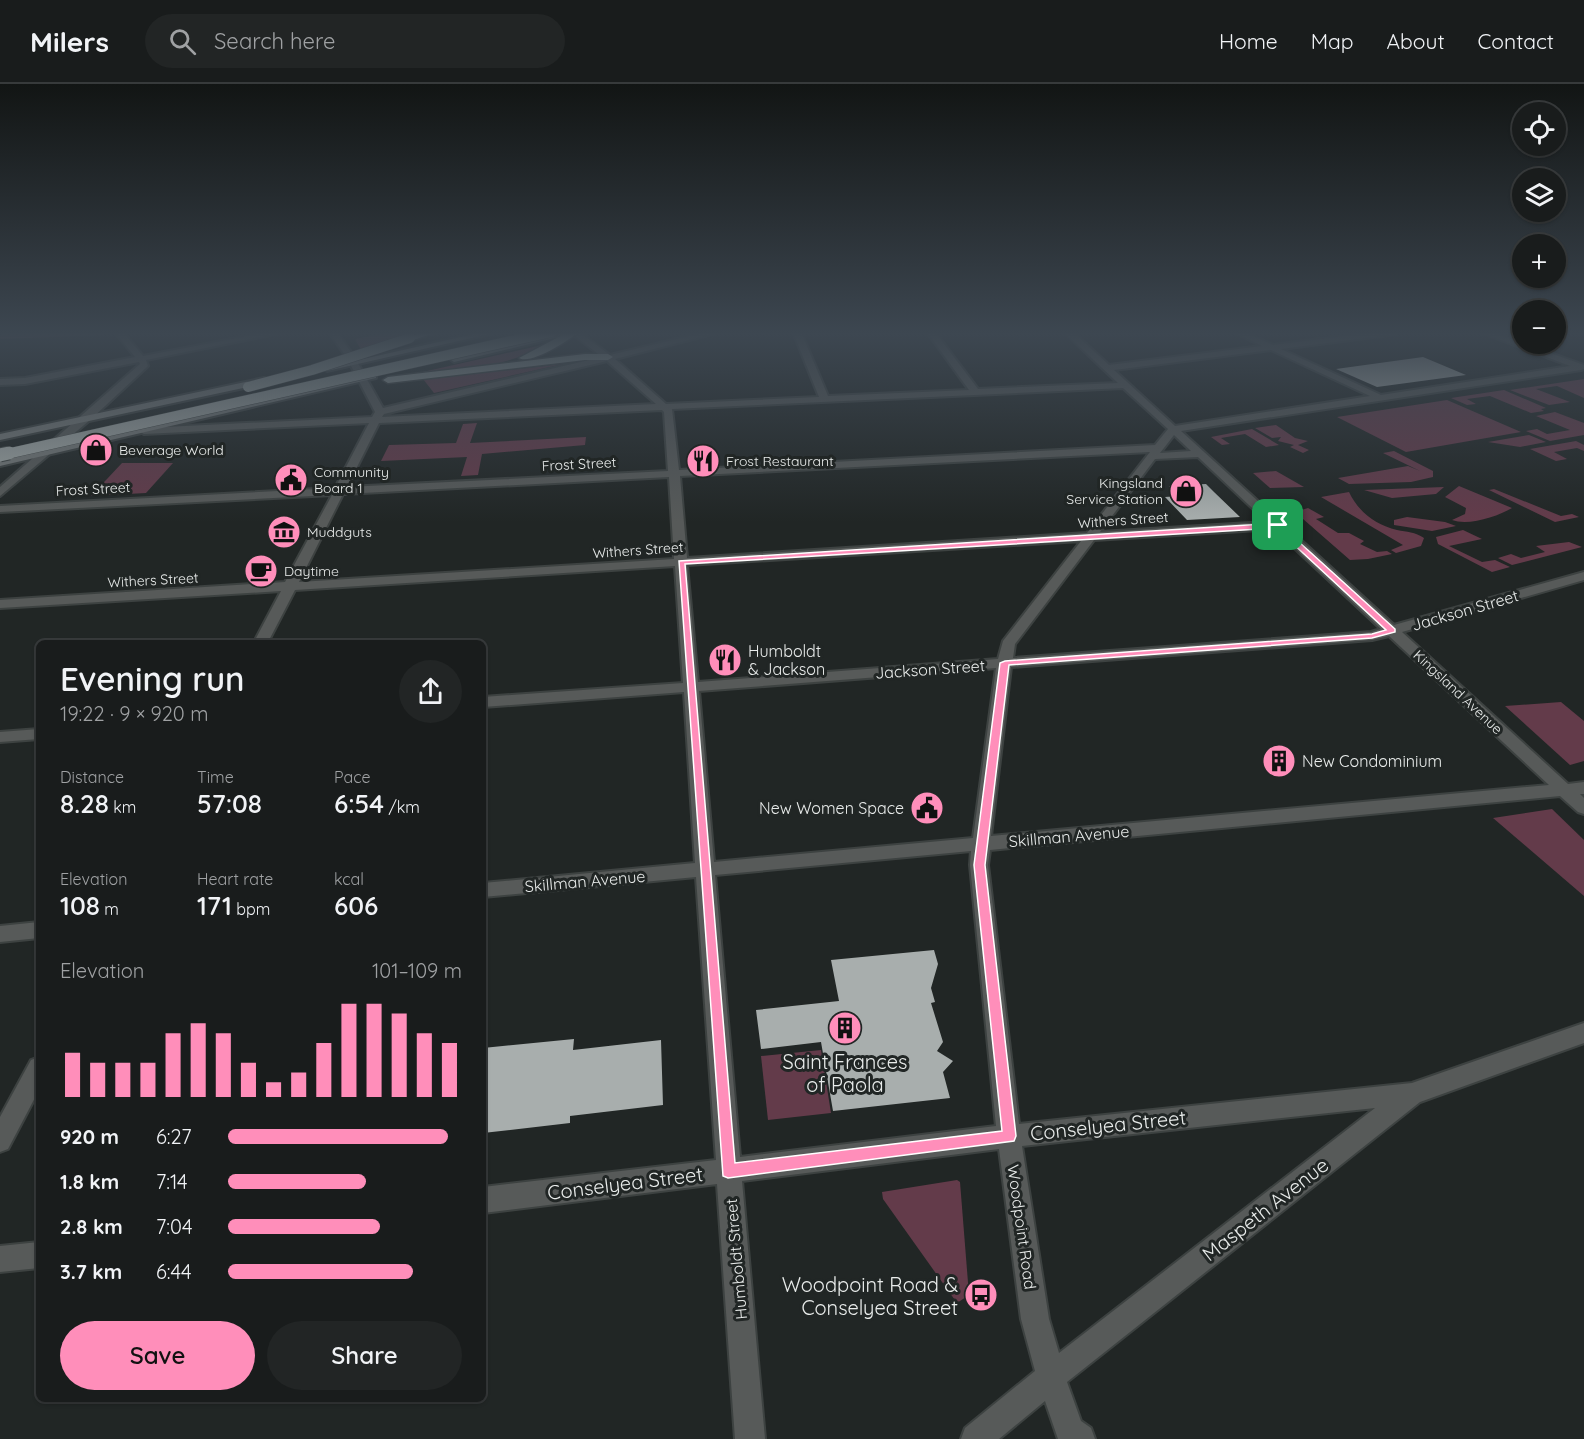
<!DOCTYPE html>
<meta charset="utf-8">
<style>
:root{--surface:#191c1c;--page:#222525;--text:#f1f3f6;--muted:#9fa1a3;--line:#373a3b;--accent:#ff8eba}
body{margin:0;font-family:Quicksand,sans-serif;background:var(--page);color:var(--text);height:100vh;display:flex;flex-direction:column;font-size:22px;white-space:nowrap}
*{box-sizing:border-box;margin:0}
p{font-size:20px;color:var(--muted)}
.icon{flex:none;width:33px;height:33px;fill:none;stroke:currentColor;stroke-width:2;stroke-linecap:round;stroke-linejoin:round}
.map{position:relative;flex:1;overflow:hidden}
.drawer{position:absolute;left:36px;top:556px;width:450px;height:762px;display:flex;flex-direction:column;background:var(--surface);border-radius:9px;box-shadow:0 2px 4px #0004,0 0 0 2px var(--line)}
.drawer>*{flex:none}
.controls{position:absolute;left:1512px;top:18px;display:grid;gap:12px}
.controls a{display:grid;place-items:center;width:54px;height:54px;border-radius:50%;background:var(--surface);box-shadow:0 2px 4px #0004,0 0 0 2px var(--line);font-size:30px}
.pin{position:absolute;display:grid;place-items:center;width:51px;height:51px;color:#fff;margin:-26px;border-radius:12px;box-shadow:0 3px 9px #0006}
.round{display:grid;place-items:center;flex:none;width:63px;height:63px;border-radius:32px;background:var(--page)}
.head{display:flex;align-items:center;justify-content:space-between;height:102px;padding:0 24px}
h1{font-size:33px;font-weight:600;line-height:45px}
.figures{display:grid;grid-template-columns:repeat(3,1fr);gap:9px;height:102px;padding:6px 24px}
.figures div{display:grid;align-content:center}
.figures b{font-size:26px;font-weight:600}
.figures small{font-size:16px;font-weight:400}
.figures p{font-size:16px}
.chart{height:168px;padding:12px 24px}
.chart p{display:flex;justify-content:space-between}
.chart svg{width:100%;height:108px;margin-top:6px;stroke:var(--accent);stroke-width:6}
.primary-button{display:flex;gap:12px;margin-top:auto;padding:12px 24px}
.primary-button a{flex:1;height:69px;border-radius:36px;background:var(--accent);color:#111;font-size:24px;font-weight:600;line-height:69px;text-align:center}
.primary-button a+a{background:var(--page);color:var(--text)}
ul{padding:0 24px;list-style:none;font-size:20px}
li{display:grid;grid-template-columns:96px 72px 1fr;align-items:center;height:45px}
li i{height:15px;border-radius:8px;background:var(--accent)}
header{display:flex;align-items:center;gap:36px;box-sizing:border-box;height:84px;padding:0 30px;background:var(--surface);border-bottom:2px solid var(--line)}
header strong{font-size:28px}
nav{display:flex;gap:33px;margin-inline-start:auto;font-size:21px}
.search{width:420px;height:54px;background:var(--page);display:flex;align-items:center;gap:15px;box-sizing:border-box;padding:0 21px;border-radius:33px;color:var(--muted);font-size:22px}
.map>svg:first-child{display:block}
.green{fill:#633b4a}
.building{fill:#a8aead}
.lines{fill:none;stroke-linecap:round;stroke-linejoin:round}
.minor-casing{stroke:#3d4241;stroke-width:4}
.secondary-casing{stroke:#3d4241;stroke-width:4}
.motorway-casing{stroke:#3d4241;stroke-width:3}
.minor{fill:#575a59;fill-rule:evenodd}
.secondary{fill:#747877;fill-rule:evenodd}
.motorway{fill:#9da4a2;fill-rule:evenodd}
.motorway-bridge-far1-casing{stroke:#3d4241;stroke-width:11;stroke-linecap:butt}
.motorway-bridge-casing{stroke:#3d4241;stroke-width:15;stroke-linecap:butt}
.motorway-bridge-far1{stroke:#9da4a2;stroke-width:10}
.motorway-bridge{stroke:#9da4a2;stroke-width:13}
.route{fill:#ff8eba;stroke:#fff;stroke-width:1.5;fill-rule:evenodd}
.labels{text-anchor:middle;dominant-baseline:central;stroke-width:6;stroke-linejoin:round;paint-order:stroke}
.far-poi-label{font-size:14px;fill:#e9eceb;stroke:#212625;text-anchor:start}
.far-street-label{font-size:14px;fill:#e9eceb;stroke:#212625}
.street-label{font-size:16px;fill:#e9eceb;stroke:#212625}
.poi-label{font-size:16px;fill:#e9eceb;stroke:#212625;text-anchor:start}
.near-poi-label{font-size:20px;fill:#e9eceb;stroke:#212625}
.near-street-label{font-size:20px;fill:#e9eceb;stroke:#212625}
</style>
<header>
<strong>Milers</strong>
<div class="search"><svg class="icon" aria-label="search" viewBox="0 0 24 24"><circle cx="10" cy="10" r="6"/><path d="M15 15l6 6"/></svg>Search here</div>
<nav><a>Home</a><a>Map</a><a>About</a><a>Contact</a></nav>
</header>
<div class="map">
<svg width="1584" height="1355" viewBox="0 0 1584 1355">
<rect width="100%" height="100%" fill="#212625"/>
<g class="green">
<polygon points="101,248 104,251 0,255 1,248"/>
<polygon points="390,248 425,248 361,266 355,255"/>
<path d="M 547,260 C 506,285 452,286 405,292 Z"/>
<polygon points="563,280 434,309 423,295"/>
<polygon points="1584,295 1584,314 1557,302 1536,305 1570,318 1549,321 1510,306"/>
<polygon points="1504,306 1546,324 1541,325 1544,327 1531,329 1490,312 1467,315 1476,320 1467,321 1451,314"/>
<polygon points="1447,316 1521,348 1406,368 1337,333"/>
<polygon points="1555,328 1584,339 1584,351 1550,357 1526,347 1537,345 1547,350 1570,346 1536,332"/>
<polygon points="477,339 470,359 586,353 585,361 482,370 478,391 461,392 467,373 381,377 389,361 456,359 463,340"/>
<polygon points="1276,341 1295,354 1308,357 1298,361 1309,366 1303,369 1290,363 1294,361 1278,357 1281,353 1272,354 1255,344"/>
<polygon points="1252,345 1279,361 1266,363 1245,350 1221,354 1230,360 1222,361 1211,353"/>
<polygon points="1529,351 1546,358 1520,363 1488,358"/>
<polygon points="1576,357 1584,361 1584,367 1577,364 1554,368 1567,375 1556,377 1530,365"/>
<polygon points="1394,367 1433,387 1433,393 1411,398 1349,400 1338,394 1408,382 1420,387 1383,369"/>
<polygon points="122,379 173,379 146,409 91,412"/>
<polygon points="1276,387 1304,403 1270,404 1253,389"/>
<path d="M 1459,402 L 1512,424 C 1497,433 1468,442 1452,436 L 1465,430 L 1466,424 L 1445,413 Z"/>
<polygon points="1444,403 1436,410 1392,414 1364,406"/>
<polygon points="1494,405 1561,432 1572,430 1579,433 1555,438 1489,406"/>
<path d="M 1349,408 C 1358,427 1375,441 1397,446 C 1407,448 1415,448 1424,454 L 1421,462 L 1396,469 L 1391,466 L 1403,461 L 1321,413 Z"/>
<polygon points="1308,424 1324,433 1316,435 1338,449 1349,449 1364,457 1360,460 1377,468 1387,467 1392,470 1368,475 1350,476 1295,428"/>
<polygon points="1407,433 1445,438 1456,442 1432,447 1394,441 1394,436"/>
<polygon points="1463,446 1482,455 1449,462 1482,478 1495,476 1510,483 1492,488 1438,460 1436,453"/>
<polygon points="1569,458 1582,463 1512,481 1498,474 1511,470 1521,474 1545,468 1536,462"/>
<polygon points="1561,618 1584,637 1584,677 1570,681 1505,622"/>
<polygon points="1552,725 1584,756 1584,812 1493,734"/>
<polygon points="821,966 831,1029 768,1036 761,972"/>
<polygon points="957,1096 960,1098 969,1211 957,1219 883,1115 882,1108"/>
</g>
<g class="building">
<polygon points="1423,273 1466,291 1377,303 1336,285"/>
<polygon points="1206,400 1214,408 1240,433 1187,436 1165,413 1179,412 1169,402"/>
<polygon points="934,866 938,880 931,904 935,918 931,919 943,958 937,967 953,977 943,988 950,1014 833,1027 821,958 761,965 756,926 839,917 831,876"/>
<polygon points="574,955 573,966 661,956 663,1021 570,1032 570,1039 483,1049 483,964"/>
</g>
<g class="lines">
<g class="minor-casing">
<g id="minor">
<polygon points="115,248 123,248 143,272 269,248 285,248 146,276 148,282 90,336 0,412 0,403 140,280 139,278 25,300 0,301 0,295 25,294 135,273"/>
<path d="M 329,248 L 337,248 L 355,274 L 383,324 L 602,273 L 570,248 L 579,248 L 610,271 L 706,248 L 720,248 L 615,275 L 666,320 L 819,313 L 793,248 L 801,248 L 828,312 L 969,306 L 927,248 L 935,248 L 978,305 L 1118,299 L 1064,248 L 1073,248 L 1109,281 L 1262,262 L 1234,248 L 1244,248 L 1273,261 L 1377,248 L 1400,248 L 1396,250 L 1281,265 L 1381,311 L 1570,282 L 1480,248 L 1491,248 L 1584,281 L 1584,285 L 1581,286 L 1181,347 L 1394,541 L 1584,488 L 1584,496 L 1402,548 L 1568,700 L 1584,698 L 1584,710 L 1580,710 L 1584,714 L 1584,730 L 1578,728 L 1560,712 L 990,766 L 988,781 L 1019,1040 L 1412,999 L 1584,939 L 1584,959 L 1420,1018 L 1067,1298 L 1081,1337 L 1091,1344 L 1095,1355 L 1058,1355 L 1045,1317 L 999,1355 L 961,1355 L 965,1344 L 1035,1287 L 1021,1235 L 999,1065 L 742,1097 L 765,1355 L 735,1355 L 717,1100 L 483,1129 L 483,1103 L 716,1076 L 696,793 L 483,813 L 483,799 L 695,779 L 684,608 L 483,623 L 483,613 L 683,599 L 675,482 L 295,506 L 267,560 L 253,560 L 281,507 L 0,524 L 0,516 L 285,498 L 332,411 L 0,428 L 0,422 L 335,404 L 369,339 L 144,350 L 139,347 L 144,344 L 372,333 L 375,328 L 347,274 ZM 1271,266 L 1370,312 L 1175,342 L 1114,286 ZM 607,277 L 656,320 L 382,333 L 384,330 ZM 1123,304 L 1168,345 L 1155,361 L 679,386 L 672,325 ZM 662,326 L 664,328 L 668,387 L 347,403 L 379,339 ZM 1174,351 L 1191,367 L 1160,369 ZM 1150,368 L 1087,449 L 687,474 L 680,392 ZM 1198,373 L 1267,438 L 1100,448 L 1155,375 ZM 669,393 L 674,475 L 299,498 L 343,410 ZM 1274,445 L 1381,545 L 1371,548 L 1013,574 L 1015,560 L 1094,456 ZM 1081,457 L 1003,557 L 998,575 L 698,598 L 687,481 ZM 1389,552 L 1549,701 L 991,752 L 1011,583 L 1372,556 ZM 996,584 L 973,754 L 714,778 L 699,607 ZM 971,767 L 970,781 L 996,1042 L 740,1073 L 715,791 ZM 1375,1024 L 1059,1269 L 1049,1235 L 1022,1062 Z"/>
<polygon points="39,645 39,655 0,658 0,648"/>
<polygon points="39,838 39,854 0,858 0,842"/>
<polygon points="39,973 39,1006 8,1065 0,1068 0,1033 31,976"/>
<polygon points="39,1158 39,1184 0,1188 0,1162"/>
</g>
</g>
<g class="secondary-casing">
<g id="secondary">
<polygon points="483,248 498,248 327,287 323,284"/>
<polygon points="565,248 580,248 454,278 450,275"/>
<polygon points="373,289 376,290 376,294 0,382 0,376"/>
<polygon points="264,294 267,295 267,299 0,356 0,350"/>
</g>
</g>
<g class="motorway-casing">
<g id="motorway">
<polygon points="424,248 438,248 410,257 406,254"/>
<path d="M 568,248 L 578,248 C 569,257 530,281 519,274 Z"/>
<polygon points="585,270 608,270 613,273 608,276 585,276 388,299 383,296 388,293"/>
</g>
</g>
<use href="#minor" class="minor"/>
<use href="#secondary" class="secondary"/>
<use href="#motorway" class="motorway"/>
<g class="motorway-bridge-far1-casing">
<g id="motorway-bridge-far1">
<polyline points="248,303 312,286 410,254"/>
<polyline points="2,371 551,248"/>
</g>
</g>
<g class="motorway-bridge-casing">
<polyline id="motorway-bridge" points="0,371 9,369"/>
</g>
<use href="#motorway-bridge-far1" class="motorway-bridge-far1"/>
<use href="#motorway-bridge" class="motorway-bridge"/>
</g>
<linearGradient id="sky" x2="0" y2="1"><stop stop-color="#121514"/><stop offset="0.57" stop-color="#3d4751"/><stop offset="1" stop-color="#3d4751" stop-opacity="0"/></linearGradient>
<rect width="1584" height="438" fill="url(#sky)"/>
<path class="route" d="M 1278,439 L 1395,545 L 1395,548 L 1372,554 L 1009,581 L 985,781 L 1016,1052 L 1014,1057 L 728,1094 L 723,1092 L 679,477 ZM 1276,444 L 1386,546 L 1372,550 L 1005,577 L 1000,579 L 974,781 L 1002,1047 L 735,1079 L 685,480 Z"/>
<defs>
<g id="shop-disc" transform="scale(1.725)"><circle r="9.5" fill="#ff8eba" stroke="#212625"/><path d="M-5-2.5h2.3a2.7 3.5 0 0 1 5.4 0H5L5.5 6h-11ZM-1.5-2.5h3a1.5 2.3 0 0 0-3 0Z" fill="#111"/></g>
<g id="restaurant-disc" transform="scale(1.725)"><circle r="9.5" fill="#ff8eba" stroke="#212625"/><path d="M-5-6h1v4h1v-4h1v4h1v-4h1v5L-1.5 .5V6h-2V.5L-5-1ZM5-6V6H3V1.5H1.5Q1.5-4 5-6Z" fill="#111"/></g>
<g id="civic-disc" transform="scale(1.725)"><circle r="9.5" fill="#ff8eba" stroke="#212625"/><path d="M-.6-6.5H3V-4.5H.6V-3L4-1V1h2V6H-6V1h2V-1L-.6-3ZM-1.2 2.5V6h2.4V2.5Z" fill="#111"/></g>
<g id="museum-disc" transform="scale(1.725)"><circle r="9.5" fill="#ff8eba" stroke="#212625"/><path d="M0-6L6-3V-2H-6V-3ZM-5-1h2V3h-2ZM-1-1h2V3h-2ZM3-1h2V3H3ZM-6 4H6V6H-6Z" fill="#111"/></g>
<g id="cafe-disc" transform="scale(1.725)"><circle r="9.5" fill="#ff8eba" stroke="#212625"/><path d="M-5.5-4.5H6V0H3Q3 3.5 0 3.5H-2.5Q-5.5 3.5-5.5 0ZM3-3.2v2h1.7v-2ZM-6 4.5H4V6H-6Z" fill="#111"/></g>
<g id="building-disc" transform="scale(1.725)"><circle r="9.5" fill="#ff8eba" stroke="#212625"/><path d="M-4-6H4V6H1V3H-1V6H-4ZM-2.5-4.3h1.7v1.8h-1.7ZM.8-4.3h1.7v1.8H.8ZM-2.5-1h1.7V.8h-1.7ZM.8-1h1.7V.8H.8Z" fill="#111"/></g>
<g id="bus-disc" transform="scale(1.725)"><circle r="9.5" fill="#ff8eba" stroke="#212625"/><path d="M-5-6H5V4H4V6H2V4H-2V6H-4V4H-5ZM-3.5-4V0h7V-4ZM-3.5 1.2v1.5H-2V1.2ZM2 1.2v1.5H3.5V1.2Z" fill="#111"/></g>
</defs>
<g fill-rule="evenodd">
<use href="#shop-disc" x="96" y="366"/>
<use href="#restaurant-disc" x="703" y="377"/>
<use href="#civic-disc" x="291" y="396"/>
<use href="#shop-disc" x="1186" y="407"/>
<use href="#museum-disc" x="284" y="448"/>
<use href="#cafe-disc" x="261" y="487"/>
<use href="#restaurant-disc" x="725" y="576"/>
<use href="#building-disc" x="1279" y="677"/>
<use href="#civic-disc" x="927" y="724"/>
<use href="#building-disc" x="845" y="944"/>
<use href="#bus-disc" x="981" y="1211"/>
</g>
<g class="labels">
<g class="far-poi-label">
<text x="119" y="366">Beverage World</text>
<text x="726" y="377">Frost Restaurant</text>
<text x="314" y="388">Community<tspan x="314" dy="16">Board 1</tspan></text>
<text x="1163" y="399" text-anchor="end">Kingsland<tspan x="1163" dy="16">Service Station</tspan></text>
<text x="307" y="448">Muddguts</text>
<text x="284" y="487">Daytime</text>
</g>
<g class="far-street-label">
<text transform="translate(579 380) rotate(-3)">Frost Street</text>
<text transform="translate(93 405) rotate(-3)">Frost Street</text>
<text transform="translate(1123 436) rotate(-4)">Withers Street</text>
<text transform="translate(638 466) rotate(-4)">Withers Street</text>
<text transform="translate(153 496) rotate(-3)">Withers Street</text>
<text transform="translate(1458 608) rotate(43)">Kingsland Avenue</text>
</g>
<g class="street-label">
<text transform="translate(1465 526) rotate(-16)">Jackson Street</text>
<text transform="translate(930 585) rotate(-4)">Jackson Street</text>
<text transform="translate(1069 752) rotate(-5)">Skillman Avenue</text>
<text transform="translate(585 797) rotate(-5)">Skillman Avenue</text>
<text transform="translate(1022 1143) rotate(82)">Woodpoint Road</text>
<text transform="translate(736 1175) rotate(-95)">Humboldt Street</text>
</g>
<g class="poi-label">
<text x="748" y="567">Humboldt<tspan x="748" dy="18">&amp; Jackson</tspan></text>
<text x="1302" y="677">New Condominium</text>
<text x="904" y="724" text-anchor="end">New Women Space</text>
</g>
<g class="near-poi-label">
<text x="845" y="977">Saint Frances<tspan x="845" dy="23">of Paola</tspan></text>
<text x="958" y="1200" text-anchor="end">Woodpoint Road &amp;<tspan x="958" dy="23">Conselyea Street</tspan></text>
</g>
<g class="near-street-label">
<text transform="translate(1108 1041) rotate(-6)">Conselyea Street</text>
<text transform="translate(625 1099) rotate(-7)">Conselyea Street</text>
<text transform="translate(1265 1125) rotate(-38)">Maspeth Avenue</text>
</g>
</g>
</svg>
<div class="controls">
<a><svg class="icon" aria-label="locate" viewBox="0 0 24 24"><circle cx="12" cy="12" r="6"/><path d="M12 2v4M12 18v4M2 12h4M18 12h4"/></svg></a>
<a><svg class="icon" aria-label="layers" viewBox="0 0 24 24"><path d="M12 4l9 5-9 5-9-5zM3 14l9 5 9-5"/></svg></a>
<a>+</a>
<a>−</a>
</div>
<div class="pin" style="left:1278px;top:441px;background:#1e9e55"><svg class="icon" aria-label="arrive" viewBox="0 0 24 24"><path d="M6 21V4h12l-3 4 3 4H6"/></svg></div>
<section class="drawer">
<div class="head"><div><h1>Evening run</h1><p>19:22 · 9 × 920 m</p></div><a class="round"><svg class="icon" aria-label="share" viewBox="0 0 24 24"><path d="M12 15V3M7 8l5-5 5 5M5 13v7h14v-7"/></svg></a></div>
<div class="figures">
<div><p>Distance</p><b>8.28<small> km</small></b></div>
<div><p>Time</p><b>57:08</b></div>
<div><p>Pace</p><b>6:54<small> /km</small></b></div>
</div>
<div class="figures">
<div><p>Elevation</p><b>108<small> m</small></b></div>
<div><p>Heart rate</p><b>171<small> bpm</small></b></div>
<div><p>kcal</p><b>606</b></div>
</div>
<div class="chart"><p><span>Elevation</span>101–109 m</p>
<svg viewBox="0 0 160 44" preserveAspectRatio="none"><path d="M5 44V26M15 44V30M25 44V30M35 44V30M45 44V18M55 44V14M65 44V18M75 44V30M85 44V38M95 44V34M105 44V22M115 44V6M125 44V6M135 44V10M145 44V18M155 44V22"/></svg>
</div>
<ul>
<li><b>920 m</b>6:27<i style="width:94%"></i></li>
<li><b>1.8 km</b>7:14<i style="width:59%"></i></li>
<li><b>2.8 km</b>7:04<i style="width:65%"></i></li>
<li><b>3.7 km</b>6:44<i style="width:79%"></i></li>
</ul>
<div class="primary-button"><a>Save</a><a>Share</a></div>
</section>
</div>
